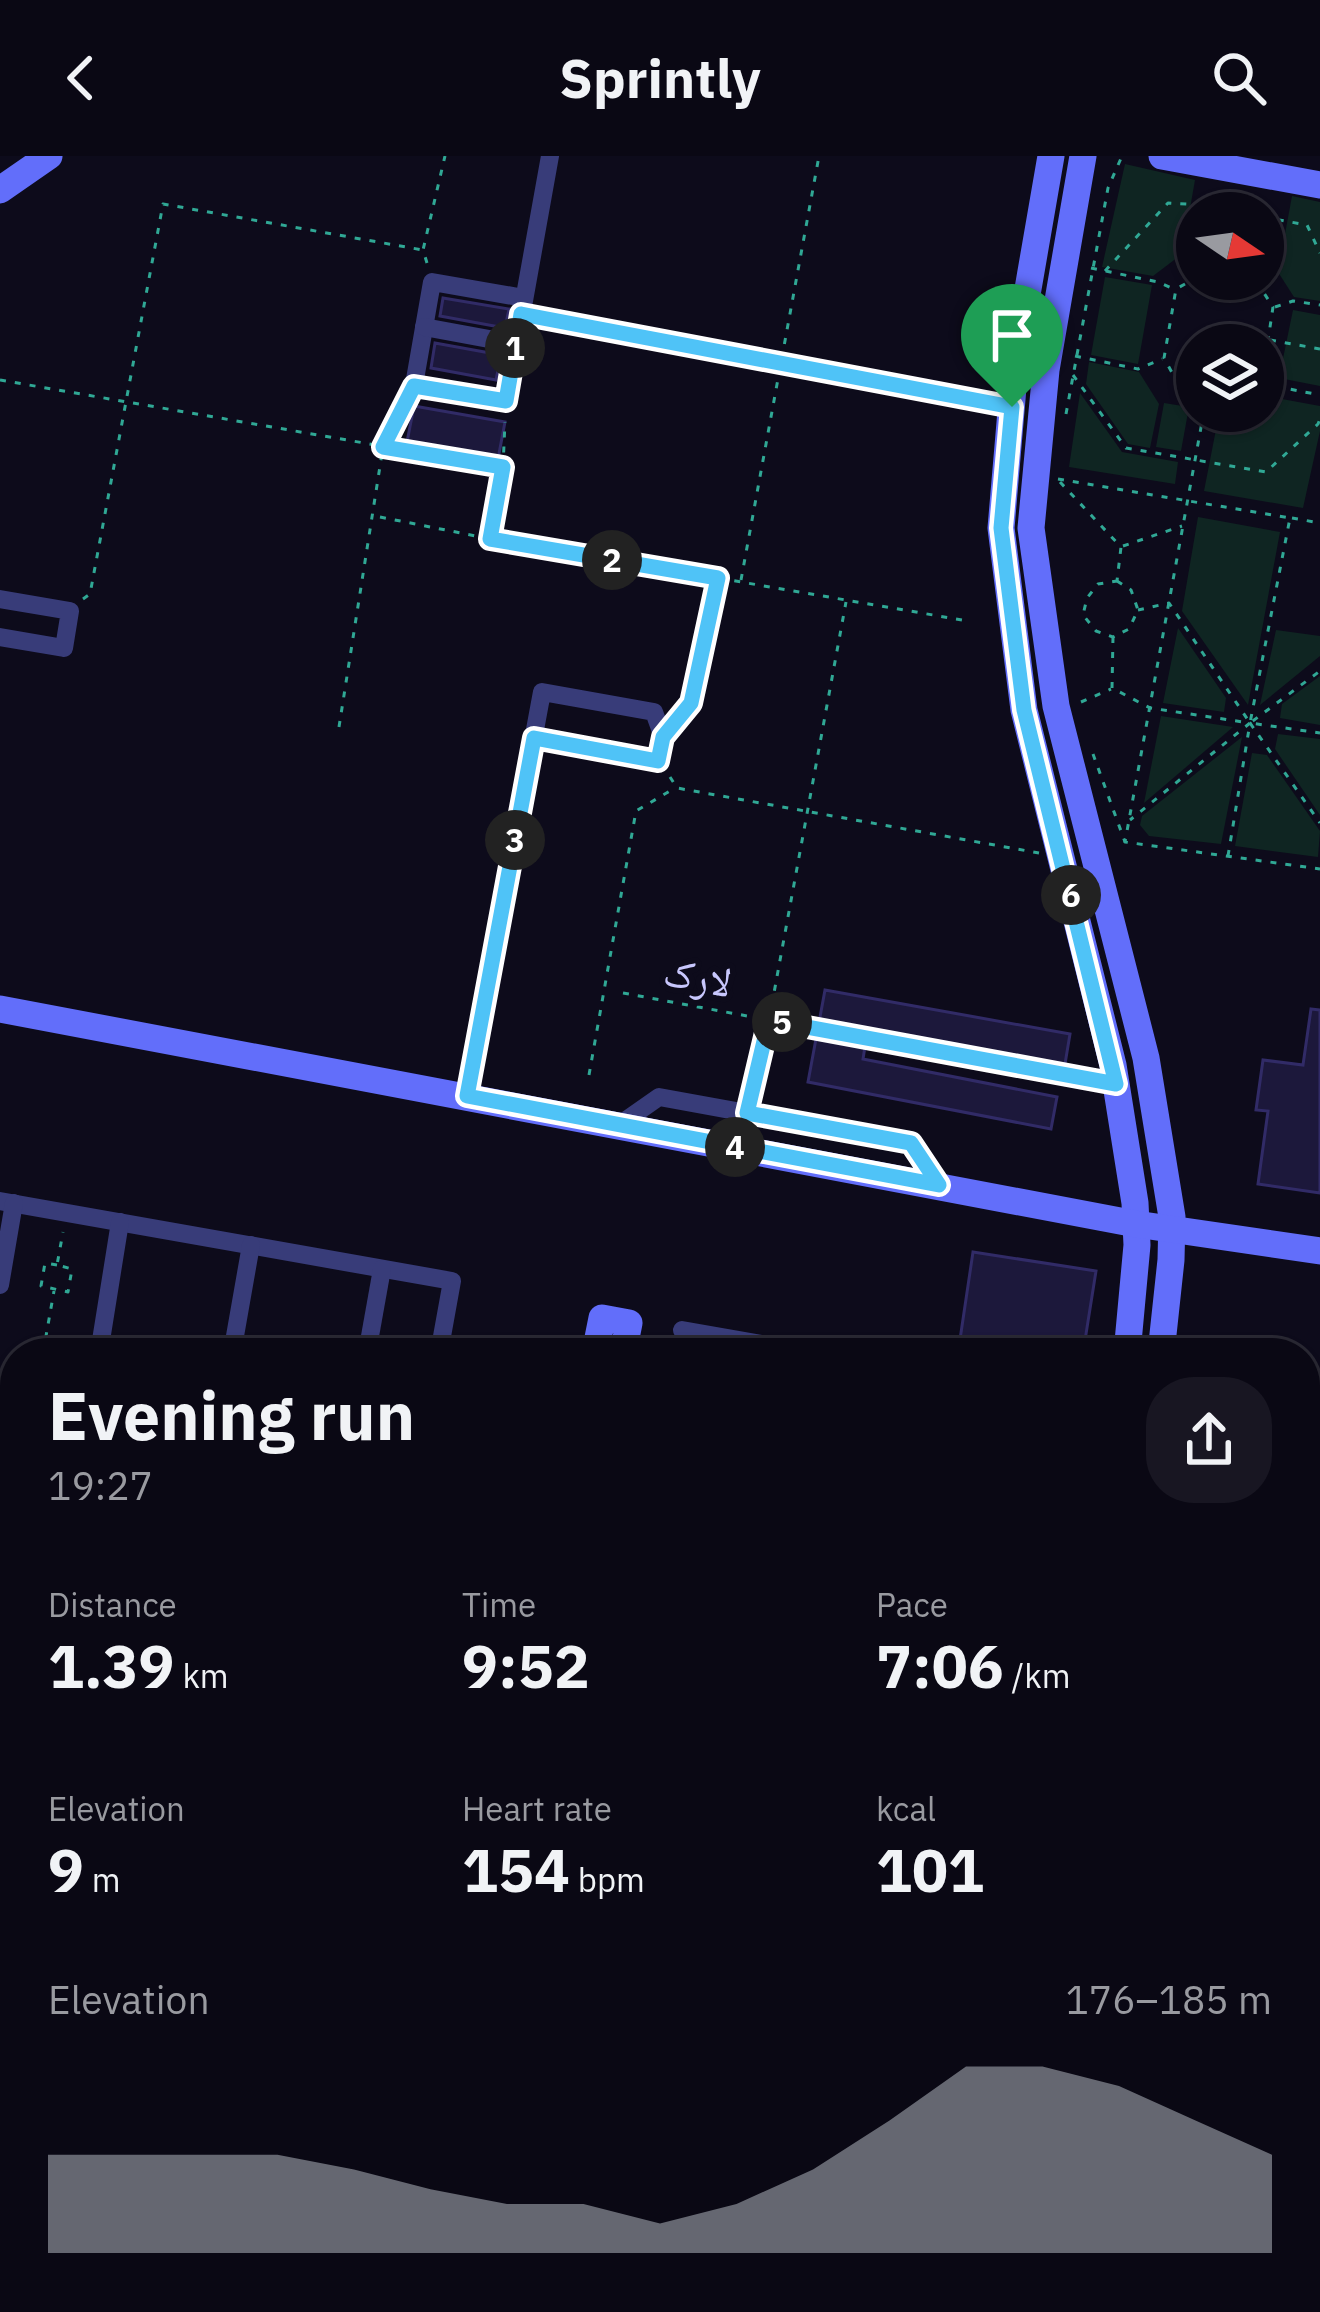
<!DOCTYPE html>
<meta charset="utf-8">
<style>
:root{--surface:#0a0814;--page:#181622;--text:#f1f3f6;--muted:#999aa0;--line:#2a2934;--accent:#8c9099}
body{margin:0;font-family:"IBM Plex Sans","Noto Naskh Arabic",sans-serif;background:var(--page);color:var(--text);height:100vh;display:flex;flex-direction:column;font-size:45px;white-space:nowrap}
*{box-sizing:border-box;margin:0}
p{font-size:39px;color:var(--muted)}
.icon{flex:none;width:66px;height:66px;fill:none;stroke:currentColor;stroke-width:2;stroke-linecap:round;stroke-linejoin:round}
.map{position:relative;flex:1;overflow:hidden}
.drawer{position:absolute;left:0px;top:1182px;width:1320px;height:975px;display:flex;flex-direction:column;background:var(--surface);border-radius:48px 48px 0 0;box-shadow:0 3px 9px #0004,0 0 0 3px var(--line)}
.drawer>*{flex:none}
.needle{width:78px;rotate:103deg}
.fabs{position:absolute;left:1176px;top:36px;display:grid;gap:24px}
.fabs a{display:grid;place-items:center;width:108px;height:108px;border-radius:50%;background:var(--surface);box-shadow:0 3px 9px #0004,0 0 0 3px var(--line);font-size:60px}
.pin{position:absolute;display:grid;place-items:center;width:102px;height:102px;color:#fff;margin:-123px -51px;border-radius:50% 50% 50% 0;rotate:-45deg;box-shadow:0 0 12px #0007}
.pin .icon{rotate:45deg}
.km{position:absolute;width:60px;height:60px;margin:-30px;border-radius:50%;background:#222;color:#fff;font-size:33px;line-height:60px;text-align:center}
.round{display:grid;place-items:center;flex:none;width:126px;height:126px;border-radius:48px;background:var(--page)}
.summary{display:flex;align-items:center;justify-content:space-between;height:204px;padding:0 48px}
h1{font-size:66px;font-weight:800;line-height:90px}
.figures{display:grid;grid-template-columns:repeat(3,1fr);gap:18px;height:204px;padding:12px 48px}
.figures div{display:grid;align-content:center}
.figures b{font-size:60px;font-weight:800}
.figures small{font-size:33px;font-weight:400}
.figures p{font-size:33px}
.chart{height:336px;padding:24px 48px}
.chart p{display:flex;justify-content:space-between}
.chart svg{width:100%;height:216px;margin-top:12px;fill:var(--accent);opacity:.7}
header{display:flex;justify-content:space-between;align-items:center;height:156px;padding:0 48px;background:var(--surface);font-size:54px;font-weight:800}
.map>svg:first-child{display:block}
.green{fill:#0f2522}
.building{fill:#1c183b;stroke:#312b67;stroke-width:3}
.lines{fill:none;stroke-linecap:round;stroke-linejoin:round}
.path{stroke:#30a895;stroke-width:3;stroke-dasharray:6 9;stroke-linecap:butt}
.street{stroke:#383c79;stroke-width:18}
.secondary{stroke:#626efa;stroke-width:27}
.route-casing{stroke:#fff;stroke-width:24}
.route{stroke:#4fc3f7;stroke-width:15}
.labels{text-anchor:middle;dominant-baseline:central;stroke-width:12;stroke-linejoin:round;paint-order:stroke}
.street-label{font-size:42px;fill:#c8c7fd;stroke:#0d0b1b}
</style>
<header><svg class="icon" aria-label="back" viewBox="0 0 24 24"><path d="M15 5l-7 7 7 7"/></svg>Sprintly<svg class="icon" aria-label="search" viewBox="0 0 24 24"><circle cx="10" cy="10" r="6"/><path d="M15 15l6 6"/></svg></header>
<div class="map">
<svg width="1320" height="2156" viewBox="0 0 1320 2156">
<rect width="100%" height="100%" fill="#0d0b1b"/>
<g class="green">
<polygon points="1125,8 1195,24 1182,98 1153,120 1102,111"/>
<polygon points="1292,40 1320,46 1320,145 1294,141 1278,116"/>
<polygon points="1105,121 1152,129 1138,208 1091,199"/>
<polygon points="1293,154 1320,159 1320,230 1279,222"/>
<polygon points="1089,206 1139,216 1159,248 1150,292 1128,288 1086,228"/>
<polygon points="1080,237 1122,296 1178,306 1175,328 1069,311"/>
<polygon points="1271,241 1320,250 1320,275 1303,352 1204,335 1219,258 1250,262 1257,255 1263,255 1263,249"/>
<polygon points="1164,247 1189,251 1181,295 1156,291"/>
<polygon points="1198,361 1280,376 1248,549 1182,455"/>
<polygon points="1178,472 1226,542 1224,556 1163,547"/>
<polygon points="1276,474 1320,480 1320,500 1260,549"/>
<polygon points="1320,520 1320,569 1280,562 1282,548"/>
<polygon points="1161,560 1233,571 1144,647"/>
<polygon points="1278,578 1320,583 1320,659 1275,593"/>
<polygon points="1242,581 1221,688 1149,680 1140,669 1142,660"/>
<polygon points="1252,597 1267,599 1320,675 1318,701 1235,690"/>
</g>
<g class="building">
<polygon points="443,142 509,153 505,172 440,160"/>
<polygon points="435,187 501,199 496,224 431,212"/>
<polygon points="414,250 505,266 498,303 407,286"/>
<polygon points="825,834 1070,878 1064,914 867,878 863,903 1057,941 1051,973 808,926"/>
<polygon points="1311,853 1320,854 1320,1037 1258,1028 1268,955 1256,954 1263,904 1303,909"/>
<polygon points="973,1096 1096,1115 1083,1197 1047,1197 985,1188 983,1197 958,1197"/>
<polygon points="1305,1645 1320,1647 1320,1875 1314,1920 1305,1919"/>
<polygon points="660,2142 770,2142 768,2156 658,2156"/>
<polygon points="816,2142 870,2142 867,2156 814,2156"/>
<polygon points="1236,2142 1287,2142 1285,2156 1234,2156"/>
</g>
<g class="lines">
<g class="path">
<polyline points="1204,50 1243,57"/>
<polyline points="1263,61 1307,69 1320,97"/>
<polyline points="427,107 423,94 445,0"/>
<polyline points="1091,112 1158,126 1174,133"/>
<polyline points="1105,115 1168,47 1201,49 1199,57"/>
<polyline points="1194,121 1189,105 1197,67"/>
<polyline points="1275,151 1293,145 1320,149"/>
<polyline points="542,161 986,246"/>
<polyline points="1270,184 1320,193"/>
<polyline points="1075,200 1138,213 1162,203"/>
<polyline points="1073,219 1126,292 1266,316 1318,268 1320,263"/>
<polyline points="1264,221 1279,231 1320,239"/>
<polyline points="0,224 503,311 505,266"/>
<polyline points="1197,228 1175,222 1164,202 1176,133 1194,123 1262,134 1273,151 1263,218"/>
<polyline points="1204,255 1125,686 1320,713"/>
<polyline points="1066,258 1108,32 1122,0"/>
<polyline points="1058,323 1290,362 1250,567 1320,577"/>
<polyline points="1060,326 1121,391 1117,425"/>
<polyline points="380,361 491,383 968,465"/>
<polyline points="1292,362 1320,367"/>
<polyline points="491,381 503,313"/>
<polyline points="1123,390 1182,370"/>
<polyline points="741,424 819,0"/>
<polygon points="1117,425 1131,434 1138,454 1129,473 1113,481 1096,475 1083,459 1087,442 1098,428"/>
<polyline points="83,443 90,438 163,48 423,94"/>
<polyline points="1138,454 1169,447 1250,567 1320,515"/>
<polyline points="1113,481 1112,532 1150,552 1250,567 1130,664"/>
<polyline points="1081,546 1111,533"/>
<polyline points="675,565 690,547 718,422"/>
<polyline points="339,571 383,291 406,246"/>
<polyline points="1093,598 1125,686"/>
<polyline points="670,621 677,632 1039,697"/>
<polyline points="1228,700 1250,567 1320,667"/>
<polyline points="623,837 1093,924"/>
<polyline points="589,919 636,655 675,632"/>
<polyline points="751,937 769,864 846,446"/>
<polyline points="57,1109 45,1107 41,1130 68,1136 72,1113 57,1109 63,1076"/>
<polyline points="43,1197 54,1135"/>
<polyline points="9,1398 12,1380 15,1376"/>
<polyline points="0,1400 15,1400"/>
<polyline points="0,1434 15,1434"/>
<polyline points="0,1461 8,1442 6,1436"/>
<polyline points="0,1603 15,1606"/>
</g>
<g class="street">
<polyline points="524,142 432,126 414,229 506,245 550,0"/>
<polyline points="424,171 516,188"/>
<polyline points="0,443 70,455 64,492 0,481"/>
<polyline points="467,940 542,536 654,556 663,581 658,605 534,582"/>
<polyline points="619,969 659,941 911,987 939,1029"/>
<polyline points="0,1045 452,1125 439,1197"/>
<polyline points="0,1129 14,1047"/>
<polyline points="682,1174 762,1188 761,1197"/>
<polyline points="99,1197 120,1066"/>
<polyline points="232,1197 251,1089"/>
<polyline points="367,1197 382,1113"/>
<polyline points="0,1308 15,1310"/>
<polyline points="1305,1608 1320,1610"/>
<polyline points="0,1824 15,1729"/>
<polyline points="0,1842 15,1844"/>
<polyline points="633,2145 633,2142"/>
<polyline points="800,2156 803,2142"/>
<polyline points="918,2156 920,2142"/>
<polyline points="1310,2156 1320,2089"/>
</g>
<g class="secondary">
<polyline points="1051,0 1015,208 1001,372 1024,554 1113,909 1135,1047 1137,1089 1127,1197"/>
<polyline points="1083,0 1046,214 1031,372 1056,550 1146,902 1172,1061 1171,1104 1161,1197"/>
<polyline points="1162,0 1320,29"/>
<polyline points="0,34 49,0"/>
<polyline points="0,853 1136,1068 1320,1095"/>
<polyline points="595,1197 602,1162 629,1167 623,1197"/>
<polyline points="0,1536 15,1538"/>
<polyline points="0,1562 15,1564"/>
<polyline points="0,2135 15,2138"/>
<polyline points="42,2142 125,2156"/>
<polyline points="467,2142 468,2142"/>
<polyline points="974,2156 976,2142"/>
<polyline points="1008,2156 1010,2142"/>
</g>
</g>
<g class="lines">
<g class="route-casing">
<polygon id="route" points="521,158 1012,251 1001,372 1024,554 1116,928 769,864 747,957 911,987 939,1029 467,940 534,582 658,605 663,581 691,547 718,422 490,383 503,311 383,291 414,230 506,245"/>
</g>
<use href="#route" class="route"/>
</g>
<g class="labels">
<g class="street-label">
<text transform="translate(698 820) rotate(11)">لارک</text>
</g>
</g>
</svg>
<div class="fabs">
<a><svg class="needle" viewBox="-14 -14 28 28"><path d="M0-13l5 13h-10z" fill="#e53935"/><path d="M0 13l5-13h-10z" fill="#999aa0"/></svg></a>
<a><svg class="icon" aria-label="layers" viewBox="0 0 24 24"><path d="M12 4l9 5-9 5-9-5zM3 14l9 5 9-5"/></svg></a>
</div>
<div class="pin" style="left:1012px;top:251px;background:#1e9e55"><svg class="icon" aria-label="arrive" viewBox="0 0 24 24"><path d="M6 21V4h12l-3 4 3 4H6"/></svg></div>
<b class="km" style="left:515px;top:192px">1</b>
<b class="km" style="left:612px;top:404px">2</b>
<b class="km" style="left:515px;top:684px">3</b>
<b class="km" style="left:735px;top:991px">4</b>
<b class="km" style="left:782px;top:866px">5</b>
<b class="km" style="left:1071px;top:739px">6</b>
<section class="drawer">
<div class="summary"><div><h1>Evening run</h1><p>19:27</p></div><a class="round"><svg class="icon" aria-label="share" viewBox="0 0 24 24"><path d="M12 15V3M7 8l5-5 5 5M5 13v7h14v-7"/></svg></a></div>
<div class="figures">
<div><p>Distance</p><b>1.39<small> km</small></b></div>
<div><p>Time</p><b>9:52</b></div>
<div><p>Pace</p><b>7:06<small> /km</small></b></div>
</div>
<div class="figures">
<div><p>Elevation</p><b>9<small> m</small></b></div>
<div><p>Heart rate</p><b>154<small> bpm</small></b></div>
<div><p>kcal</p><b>101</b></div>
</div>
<div class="chart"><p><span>Elevation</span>176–185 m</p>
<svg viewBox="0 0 160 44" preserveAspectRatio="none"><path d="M0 44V24L10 24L20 24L30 24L40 27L50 31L60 34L70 34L80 38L90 34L100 27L110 17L120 6L130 6L140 10L150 17L160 24V44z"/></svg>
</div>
</section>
</div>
